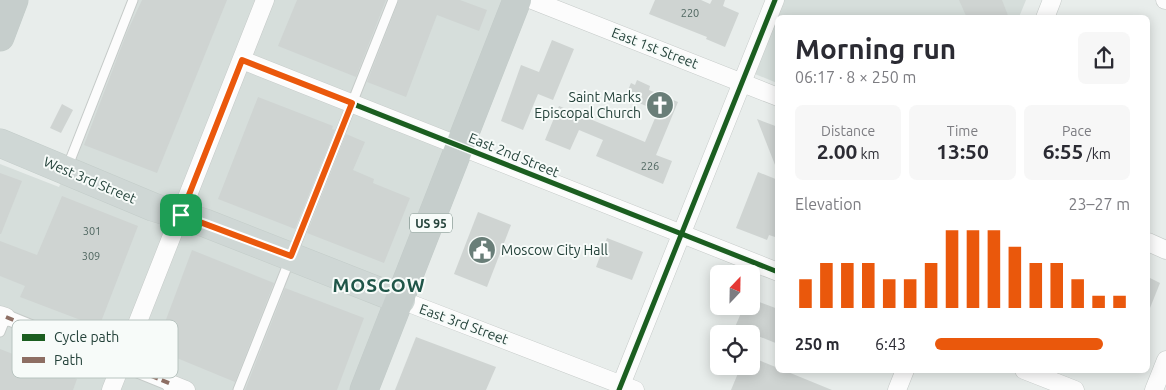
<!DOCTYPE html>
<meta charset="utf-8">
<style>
:root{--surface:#fff;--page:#f7f7f7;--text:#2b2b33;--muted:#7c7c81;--accent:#ea580c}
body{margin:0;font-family:Ubuntu,sans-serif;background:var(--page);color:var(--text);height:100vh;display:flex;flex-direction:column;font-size:19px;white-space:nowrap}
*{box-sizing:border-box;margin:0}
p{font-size:16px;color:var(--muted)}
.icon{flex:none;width:28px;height:28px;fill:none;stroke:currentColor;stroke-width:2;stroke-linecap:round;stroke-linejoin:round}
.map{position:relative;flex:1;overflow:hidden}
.drawer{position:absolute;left:775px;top:15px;width:375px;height:358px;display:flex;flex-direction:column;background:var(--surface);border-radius:8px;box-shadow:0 2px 12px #0003}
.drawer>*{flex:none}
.needle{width:32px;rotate:22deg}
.buttons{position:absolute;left:710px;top:265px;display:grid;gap:10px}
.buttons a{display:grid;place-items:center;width:50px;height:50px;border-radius:8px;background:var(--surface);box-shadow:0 2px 12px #0003;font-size:25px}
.pin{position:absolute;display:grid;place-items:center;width:42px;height:42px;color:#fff;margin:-21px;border-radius:10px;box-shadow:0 2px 8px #0006}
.round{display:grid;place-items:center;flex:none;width:52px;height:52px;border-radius:8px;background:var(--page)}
.head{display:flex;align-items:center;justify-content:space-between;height:85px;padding:0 20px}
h1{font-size:28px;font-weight:700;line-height:38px}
.figures{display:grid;grid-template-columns:repeat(3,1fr);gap:8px;height:85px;padding:5px 20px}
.figures div{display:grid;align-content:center;border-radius:8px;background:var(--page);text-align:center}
.figures b{font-size:21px;font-weight:700}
.figures small{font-size:14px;font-weight:400}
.figures p{font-size:14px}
.chart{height:140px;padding:10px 20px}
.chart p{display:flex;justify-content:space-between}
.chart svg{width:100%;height:90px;margin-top:5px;stroke:var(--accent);stroke-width:6}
ul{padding:0 20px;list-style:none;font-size:16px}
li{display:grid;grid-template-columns:80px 60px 1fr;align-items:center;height:38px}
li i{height:12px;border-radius:6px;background:var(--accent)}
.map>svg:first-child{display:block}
.built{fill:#d6dedb}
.building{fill:#cfd4d2}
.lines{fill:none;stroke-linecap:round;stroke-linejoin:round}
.service-casing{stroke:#c5cac8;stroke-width:11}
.pedestrian-casing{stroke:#c5cac8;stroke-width:16}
.minor-casing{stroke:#c5cac8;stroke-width:19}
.primary-casing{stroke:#c3ccc9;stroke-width:29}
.trunk-casing{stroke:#c3ccc9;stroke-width:29}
.service{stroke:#fcfcfc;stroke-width:9}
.pedestrian{stroke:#fcfcfc;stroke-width:14}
.minor{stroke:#fcfcfc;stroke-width:18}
.primary{stroke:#cfd7d5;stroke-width:28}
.trunk{stroke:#c6cecc;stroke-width:28}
.quiet{stroke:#8d6e63;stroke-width:4;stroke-dasharray:8 4;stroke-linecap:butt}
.cycleway-casing{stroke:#f7fbf9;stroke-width:8}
.cycleway{stroke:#1b5e20;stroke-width:5}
.route-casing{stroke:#fff;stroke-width:10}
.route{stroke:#ea580c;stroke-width:6}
.labels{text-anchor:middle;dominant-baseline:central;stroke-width:4;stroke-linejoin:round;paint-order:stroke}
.number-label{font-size:11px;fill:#506761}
.shield{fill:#f7fbf9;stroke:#637a73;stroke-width:1}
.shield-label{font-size:12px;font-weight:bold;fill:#24423a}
.street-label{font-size:14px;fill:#24423a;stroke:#f7fbf9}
.poi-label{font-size:14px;fill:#24423a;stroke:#f7fbf9;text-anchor:end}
.district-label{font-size:19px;font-weight:bold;letter-spacing:1px;fill:#1f5548;stroke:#f7fbf9}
.key{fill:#f7fbf9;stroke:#b8c4c0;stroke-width:1}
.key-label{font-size:14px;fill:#24423a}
</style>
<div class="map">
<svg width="1166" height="390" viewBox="0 0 1166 390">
<rect width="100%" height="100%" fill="#e8edeb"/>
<g class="built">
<polygon points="134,0 517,0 366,390 0,390 0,164 59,187"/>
<polygon points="784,0 1026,0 1019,17 778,18 777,83 755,74"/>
</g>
<g class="building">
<polygon points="142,0 227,0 157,173 84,145 127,32"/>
<polygon points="297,0 386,0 356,77 278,46"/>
<polygon points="399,0 460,0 487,10 479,31 437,15 406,97 367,82"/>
<polygon points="655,0 701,0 710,4 712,0 725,0 723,6 739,13 725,47 706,39 707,37 649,14"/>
<polygon points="959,0 1002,0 1009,18 967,18"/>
<polygon points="552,40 574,49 553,100 538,94 523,130 501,121 521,65 539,72"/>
<polygon points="637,80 650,86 649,90 678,102 656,155 672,161 663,184 596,156 603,140 579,130 570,150 545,140 559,106 645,142 658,111 625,97 631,83 635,85"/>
<polygon points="258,97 333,126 332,129 335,130 295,229 218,199"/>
<polygon points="62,104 73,110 61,133 50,128"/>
<polygon points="757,119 778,127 778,170 777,170"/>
<polygon points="346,134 365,142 353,170 374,179 373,183 410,198 384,263 307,233"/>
<polygon points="758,172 778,180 778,238 769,235 767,240 736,228"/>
<polygon points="0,173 22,181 1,234 0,234"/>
<polygon points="62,196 138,226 99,327 20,297 25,286 0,276 0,241 37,255"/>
<polygon points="478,212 511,225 487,287 454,274"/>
<polygon points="607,238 643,252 632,280 596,267"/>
<polygon points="192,250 274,283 235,382 155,349"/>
<polygon points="1148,277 1160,283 1148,313"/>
<polygon points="285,288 364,318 337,390 245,390"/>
<polygon points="751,299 778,309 778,344 753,334 732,334 744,306 751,306"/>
<polygon points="416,337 496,367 486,390 395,390"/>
<polygon points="0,349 77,379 73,390 0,390"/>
<polygon points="751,357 778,368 778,370 783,370 832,390 731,390 741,366 751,366"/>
</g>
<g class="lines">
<g class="service-casing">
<g id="service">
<polyline points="67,168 133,0"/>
<polyline points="0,332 6,317"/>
<polyline points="238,390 393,0"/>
</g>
</g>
<g class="pedestrian-casing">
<polyline id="pedestrian" points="6,317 171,384"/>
</g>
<g class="minor-casing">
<g id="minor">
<polyline points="532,0 778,97"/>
<polyline points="1165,0 1166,0"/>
<polyline points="1045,18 1052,0"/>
<polyline points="242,60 778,272"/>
<polyline points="1148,242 1166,250"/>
<polyline points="401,300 635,390"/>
<polyline points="0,315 6,317"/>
<polyline points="1024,370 1075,390"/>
<polyline points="171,384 186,390"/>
<polyline points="111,390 265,0"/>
<polyline points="619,390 775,0"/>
<polyline points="897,390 905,370"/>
<polyline points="1154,390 1166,360"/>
</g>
</g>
<g class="primary-casing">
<polyline id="primary" points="0,143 153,207 205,223 401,300"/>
</g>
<g class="trunk-casing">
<g id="trunk">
<polyline points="0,37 14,0"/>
<polyline points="364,390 517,0"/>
</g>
</g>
<use href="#service" class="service"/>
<use href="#pedestrian" class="pedestrian"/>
<use href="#minor" class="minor"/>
<use href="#primary" class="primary"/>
<use href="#trunk" class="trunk"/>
<polyline class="quiet" points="6,317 171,384"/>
<g class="cycleway-casing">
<g id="cycleway">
<polyline points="242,60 778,272"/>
<polyline points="619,390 775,0"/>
</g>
</g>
<use href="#cycleway" class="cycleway"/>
</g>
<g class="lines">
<g class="route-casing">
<polygon id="route" points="242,60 352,103 291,256 181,215"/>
</g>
<use href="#route" class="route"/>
</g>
<defs>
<g id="church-disc" transform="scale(1.4375)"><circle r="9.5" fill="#697e78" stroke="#f7fbf9"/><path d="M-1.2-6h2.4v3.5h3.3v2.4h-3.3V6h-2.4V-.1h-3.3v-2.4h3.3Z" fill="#fff"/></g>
<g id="civic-disc" transform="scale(1.4375)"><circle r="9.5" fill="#697e78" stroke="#f7fbf9"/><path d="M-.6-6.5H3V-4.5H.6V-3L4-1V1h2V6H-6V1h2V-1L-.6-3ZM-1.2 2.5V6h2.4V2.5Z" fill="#fff"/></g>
</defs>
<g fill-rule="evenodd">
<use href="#church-disc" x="660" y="105"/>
<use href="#civic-disc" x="482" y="250"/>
</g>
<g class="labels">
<g class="number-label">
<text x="690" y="13">220</text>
<text x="650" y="166">226</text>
<text x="92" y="231">301</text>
<text x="91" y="256">309</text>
</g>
<rect class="shield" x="410" y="213.5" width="42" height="19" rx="4"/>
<g class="shield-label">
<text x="431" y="223">US 95</text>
</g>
<g class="street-label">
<text transform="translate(655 48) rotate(21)">East 1st Street</text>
<text transform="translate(514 155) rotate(22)">East 2nd Street</text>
<text transform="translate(90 180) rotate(23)">West 3rd Street</text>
<text transform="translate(464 324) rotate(20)">East 3rd Street</text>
</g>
<g class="poi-label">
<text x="641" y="97">Saint Marks<tspan x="641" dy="16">Episcopal Church</tspan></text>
<text x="501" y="250" text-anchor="start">Moscow City Hall</text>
</g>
<g class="district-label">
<text x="379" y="285">MOSCOW</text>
</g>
</g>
<rect x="12" y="320" width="166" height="58" rx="8" class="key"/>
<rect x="22" y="334" width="23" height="7" fill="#1b5e20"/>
<rect x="22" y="357" width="23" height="6" fill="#8d6e63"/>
<g class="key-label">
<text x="54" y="342">Cycle path</text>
<text x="54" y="365">Path</text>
</g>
</svg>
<div class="buttons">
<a><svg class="needle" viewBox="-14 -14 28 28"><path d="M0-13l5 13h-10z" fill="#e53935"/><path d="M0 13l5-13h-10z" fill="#7c7c81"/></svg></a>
<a><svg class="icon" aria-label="locate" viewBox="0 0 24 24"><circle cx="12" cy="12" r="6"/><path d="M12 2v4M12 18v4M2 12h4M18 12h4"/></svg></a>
</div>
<div class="pin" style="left:181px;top:215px;background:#1e9e55"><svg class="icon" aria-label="arrive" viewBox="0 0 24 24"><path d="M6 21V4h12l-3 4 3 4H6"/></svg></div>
<section class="drawer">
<div class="head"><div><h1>Morning run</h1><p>06:17 · 8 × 250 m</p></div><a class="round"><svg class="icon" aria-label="share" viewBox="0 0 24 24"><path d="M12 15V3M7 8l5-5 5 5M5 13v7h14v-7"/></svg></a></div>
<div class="figures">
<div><p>Distance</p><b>2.00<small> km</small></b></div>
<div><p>Time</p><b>13:50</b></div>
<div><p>Pace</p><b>6:55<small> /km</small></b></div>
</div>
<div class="chart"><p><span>Elevation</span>23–27 m</p>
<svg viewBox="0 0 160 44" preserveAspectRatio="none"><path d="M5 44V30M15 44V22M25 44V22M35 44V22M45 44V30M55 44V30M65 44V22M75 44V6M85 44V6M95 44V6M105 44V14M115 44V22M125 44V22M135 44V30M145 44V38M155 44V38"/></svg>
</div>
<ul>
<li><b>250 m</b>6:43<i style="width:86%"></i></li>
</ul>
</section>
</div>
